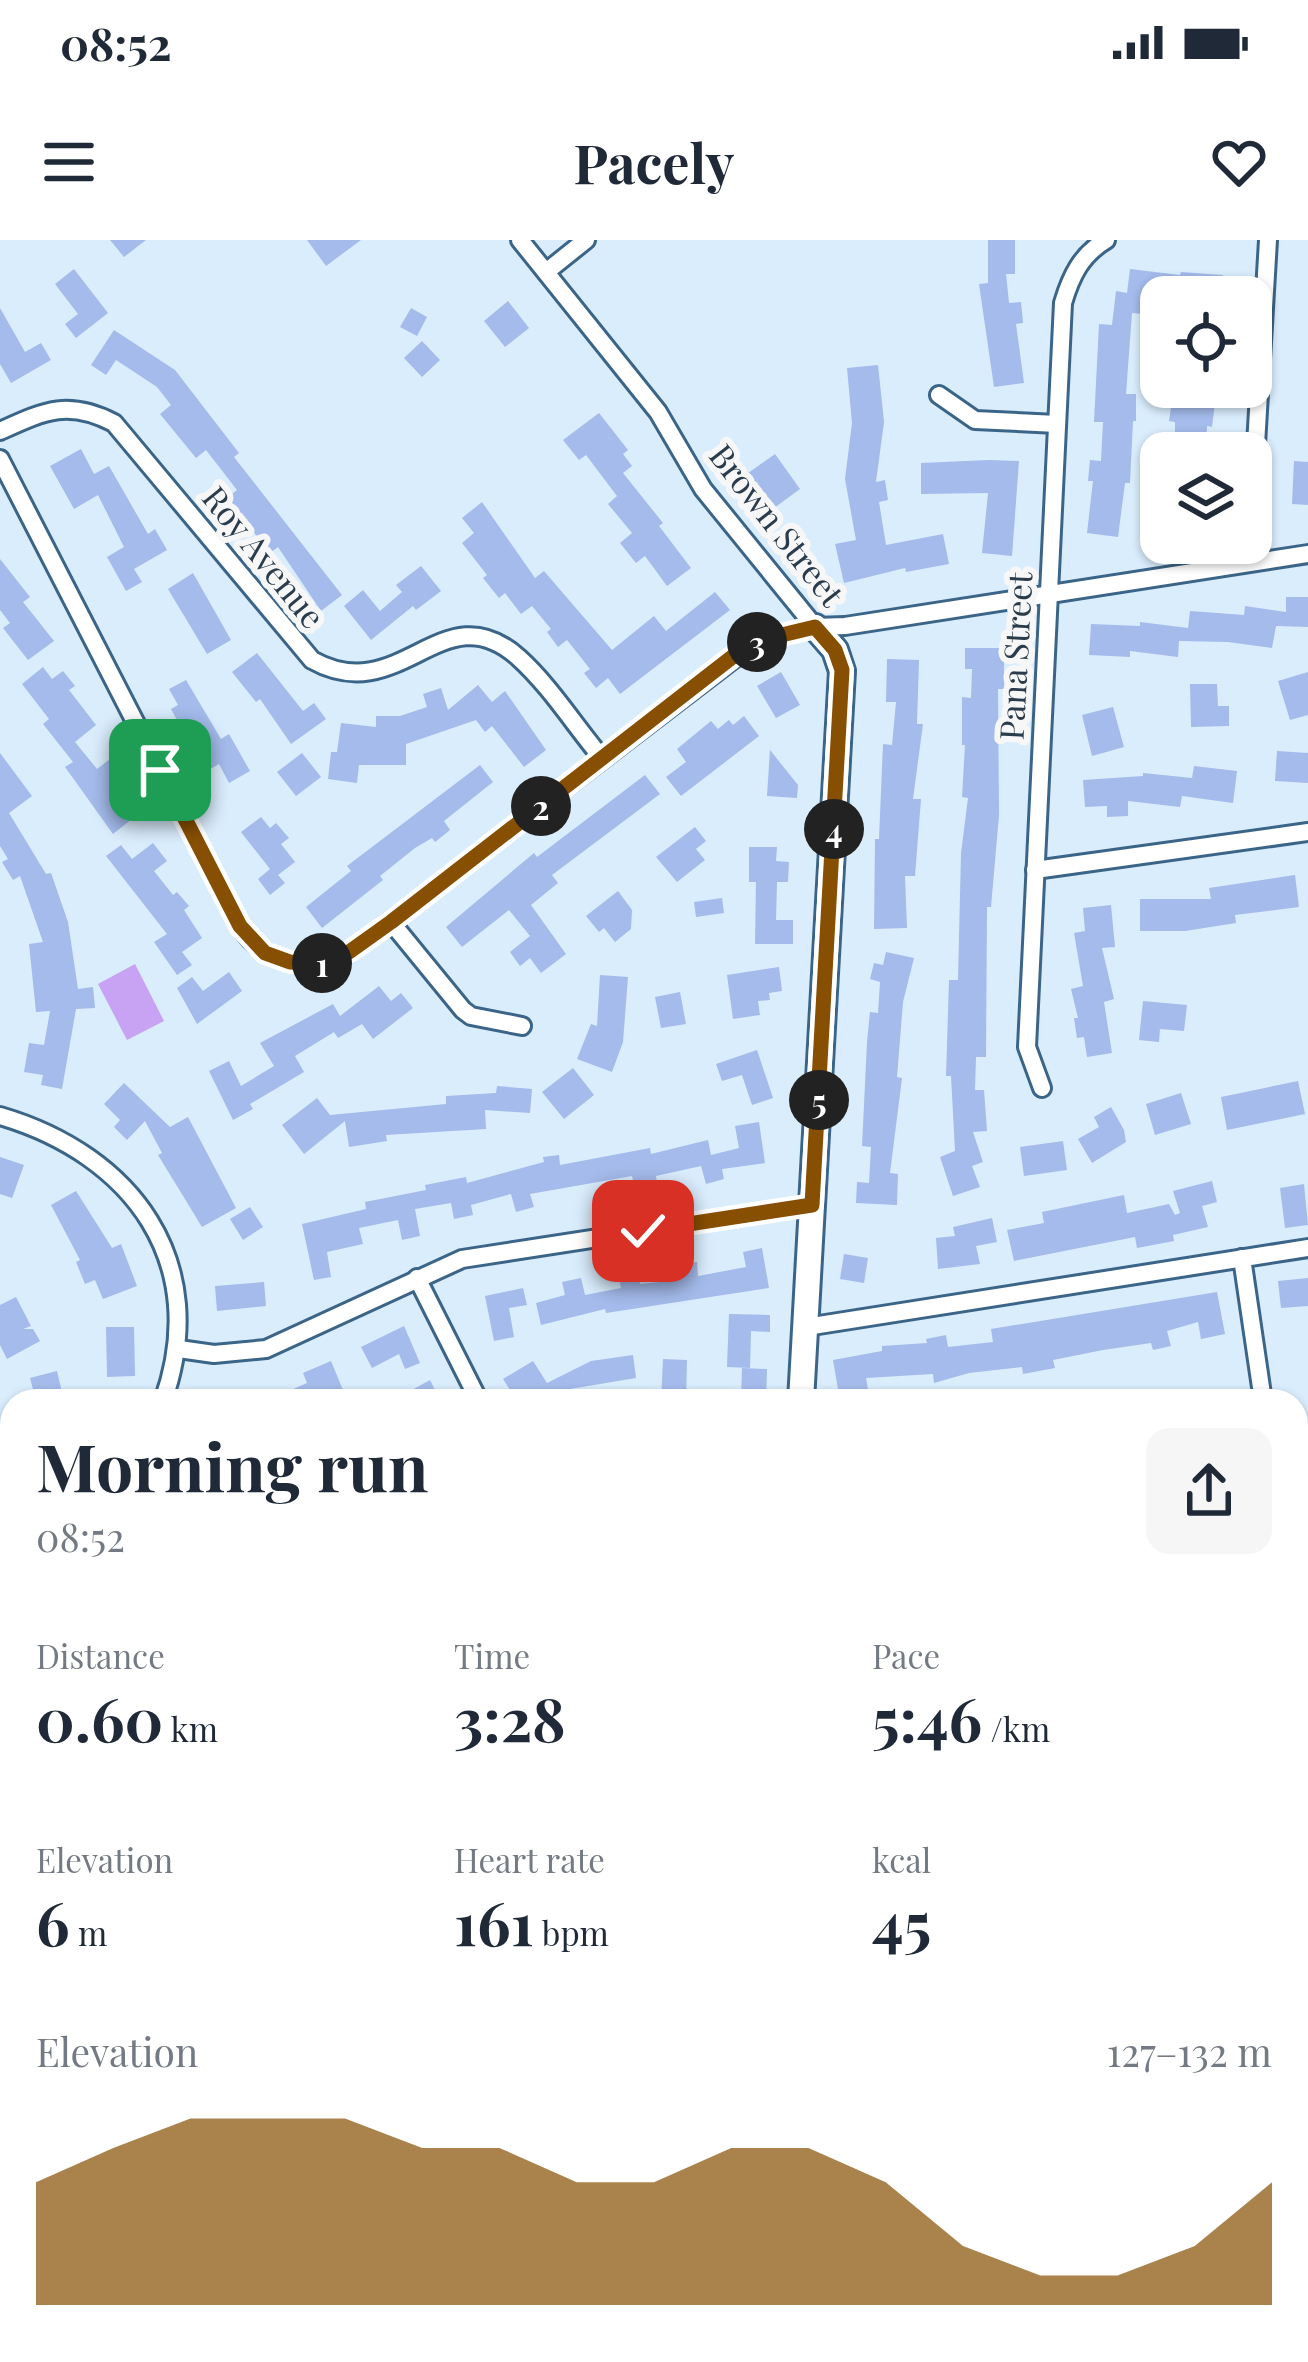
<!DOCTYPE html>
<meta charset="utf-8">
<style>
:root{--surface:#fff;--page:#f6f6f7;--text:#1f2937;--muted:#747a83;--accent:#874f01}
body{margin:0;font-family:"Playfair Display",serif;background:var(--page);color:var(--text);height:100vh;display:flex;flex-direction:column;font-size:45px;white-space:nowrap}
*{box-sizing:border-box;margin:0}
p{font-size:39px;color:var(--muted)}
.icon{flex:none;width:66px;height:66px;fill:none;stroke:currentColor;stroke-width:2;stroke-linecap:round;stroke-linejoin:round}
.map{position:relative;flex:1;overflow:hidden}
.details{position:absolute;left:0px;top:1149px;width:1308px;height:975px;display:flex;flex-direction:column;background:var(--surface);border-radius:36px 36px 0 0;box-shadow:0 3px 9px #0004}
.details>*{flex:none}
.buttons{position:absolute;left:1140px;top:36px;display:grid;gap:24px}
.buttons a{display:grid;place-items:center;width:132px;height:132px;border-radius:24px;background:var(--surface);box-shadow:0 3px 9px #0004;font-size:60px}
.pin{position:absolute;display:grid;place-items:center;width:102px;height:102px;color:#fff;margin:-51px;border-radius:24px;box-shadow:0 6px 18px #0006}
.km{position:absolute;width:60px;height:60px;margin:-30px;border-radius:50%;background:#222;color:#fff;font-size:33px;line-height:60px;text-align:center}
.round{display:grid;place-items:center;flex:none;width:126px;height:126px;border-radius:24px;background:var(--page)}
.overview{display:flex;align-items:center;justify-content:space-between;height:204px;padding:0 36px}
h1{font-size:66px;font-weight:700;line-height:90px}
.metrics{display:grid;grid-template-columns:repeat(3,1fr);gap:18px;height:204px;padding:12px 36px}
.metrics div{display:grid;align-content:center}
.metrics b{font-size:60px;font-weight:700}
.metrics small{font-size:33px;font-weight:400}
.metrics p{font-size:33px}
.chart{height:336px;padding:24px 36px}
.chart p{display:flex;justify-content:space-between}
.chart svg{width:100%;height:216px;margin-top:12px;fill:var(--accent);opacity:.7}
.status{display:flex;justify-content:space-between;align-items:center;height:84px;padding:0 60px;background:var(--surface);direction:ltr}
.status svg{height:33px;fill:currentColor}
header{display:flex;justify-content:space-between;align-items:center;height:156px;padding:0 36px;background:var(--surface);font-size:54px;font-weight:700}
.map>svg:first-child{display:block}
.green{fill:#c8a3f3}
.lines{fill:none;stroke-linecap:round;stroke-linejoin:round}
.stream{stroke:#478cc2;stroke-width:6}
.building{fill:#a4bbeb}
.street-casing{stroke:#3b6588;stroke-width:22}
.secondary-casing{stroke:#3b6588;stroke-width:30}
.street{stroke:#fff;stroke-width:16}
.secondary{stroke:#fff;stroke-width:24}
.route-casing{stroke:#fff;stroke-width:24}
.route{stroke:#874f01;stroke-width:15}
.labels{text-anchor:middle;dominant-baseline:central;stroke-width:12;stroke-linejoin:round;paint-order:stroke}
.street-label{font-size:33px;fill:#2a3c4c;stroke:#f7f7f7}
</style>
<div class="status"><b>08:52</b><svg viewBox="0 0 49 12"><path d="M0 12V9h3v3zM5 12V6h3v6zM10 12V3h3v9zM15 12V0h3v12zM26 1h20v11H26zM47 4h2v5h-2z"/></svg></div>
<header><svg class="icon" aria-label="menu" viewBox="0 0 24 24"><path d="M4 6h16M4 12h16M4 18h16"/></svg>Pacely<svg class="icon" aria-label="heart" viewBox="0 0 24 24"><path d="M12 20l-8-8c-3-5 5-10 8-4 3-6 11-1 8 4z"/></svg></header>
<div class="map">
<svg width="1308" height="2122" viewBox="0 0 1308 2122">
<rect width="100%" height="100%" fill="#daedfd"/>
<g class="green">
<polygon points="135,724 164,781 127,800 98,744"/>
<polygon points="12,1992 12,2056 0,2042 0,1994"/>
<polygon points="83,2112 250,2112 253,2122 94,2122"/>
</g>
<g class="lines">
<g class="stream">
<polyline points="0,1874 12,1894"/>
<polyline points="112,2112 126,2122"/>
</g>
</g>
<g class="building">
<polygon points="110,0 146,0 124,17"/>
<polygon points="307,0 361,0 326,26"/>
<polygon points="988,0 1015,0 1015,34 1006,34 1009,63 1021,62 1023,83 1016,84 1024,143 994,147 979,44 988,43"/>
<polygon points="74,29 108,73 76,98 65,84 78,74 55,44"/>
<polygon points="1130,29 1180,35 1181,32 1223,35 1222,57 1156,57 1154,75 1132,73 1126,154 1136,154 1136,181 1133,181 1130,243 1125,243 1118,297 1087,293 1093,241 1088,241 1090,220 1101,221 1103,182 1094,182 1099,84 1112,85 1116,51 1127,53"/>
<polygon points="508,61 529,88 505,107 484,81"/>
<polygon points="0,68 25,112 41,103 51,120 11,143 0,124"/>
<polygon points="411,68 427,77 417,96 400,87"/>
<polygon points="114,90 175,130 239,213 234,217 342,355 321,371 278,307 270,313 227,258 237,250 206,210 196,218 160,174 171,165 157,147 116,120 106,135 91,125"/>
<polygon points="422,101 440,120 422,137 404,118"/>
<polygon points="878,125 884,182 876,242 885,240 888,260 879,262 886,305 943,294 949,324 906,332 905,328 844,343 835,304 856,300 845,239 852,183 847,128"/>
<polygon points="1174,147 1217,147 1212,187 1207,186 1206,213 1175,213 1175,182 1169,181"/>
<polygon points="599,173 628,210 623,214 632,226 623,233 663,283 659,286 691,328 667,346 645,316 636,323 620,303 632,293 608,264 617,256 586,215 579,220 563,200"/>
<polygon points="81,209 94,234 109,226 148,294 155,289 167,310 134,329 142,342 126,351 107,317 124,307 98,255 74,269 50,226"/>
<polygon points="775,214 800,249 770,271 744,236"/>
<polygon points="989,220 1019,221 1012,316 982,313 988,253 921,254 921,223"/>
<polygon points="1294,221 1308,222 1308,265 1292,264"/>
<polygon points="482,262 535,338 544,331 612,410 654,376 666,391 715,352 730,370 620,454 608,438 596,448 584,433 590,429 567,400 558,407 547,392 551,389 532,366 521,374 505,353 499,358 483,338 487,335 462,303 474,293 462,278"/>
<polygon points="0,319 30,357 23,362 54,401 28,420 3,388 10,383 0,370"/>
<polygon points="421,326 441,351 416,370 413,366 371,400 344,366 363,350 380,371 402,352 396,345"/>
<polygon points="193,333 231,400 207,414 168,349"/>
<polygon points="1286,357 1308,357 1308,387 1276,386 1272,408 1228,402 1179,401 1178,417 1130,411 1130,417 1089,415 1091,384 1140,386 1140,382 1188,388 1190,371 1244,375 1245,366 1286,372"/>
<polygon points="965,408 1004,408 1004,449 998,449 999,575 991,667 987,667 986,817 976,817 975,850 984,850 987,891 973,892 983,922 972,926 980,947 953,956 940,917 955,911 951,836 946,836 949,740 958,740 961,613 968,558 962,557 965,505 962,505 962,457 971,458 972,429 965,429"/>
<polygon points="257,413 303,471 314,463 326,479 291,504 260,459 256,462 232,432"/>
<polygon points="887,419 919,420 917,484 923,484 913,559 921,559 915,636 905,636 907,688 874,689 875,599 879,599 883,504 892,505 896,462 886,462"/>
<polygon points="43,427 52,439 63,431 75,446 69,450 96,485 75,502 97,529 110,519 122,533 111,542 137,575 113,594 65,527 73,522 43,484 49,479 22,444"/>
<polygon points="781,432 800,465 776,478 757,446"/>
<polygon points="1308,432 1308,475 1290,480 1278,441"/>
<polygon points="186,440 221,499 229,494 250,531 229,543 219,524 205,532 171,469 178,465 169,449"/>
<polygon points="1190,444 1217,444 1218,466 1229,466 1229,486 1191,487"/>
<polygon points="478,445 492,462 505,451 546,510 524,527 492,486 485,492 476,480 406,504 406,525 359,525 357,543 328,539 331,512 337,512 341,483 376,487 376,476 400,476 427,467 423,454 441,448 448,470"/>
<polygon points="1113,467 1124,507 1092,516 1082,475"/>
<polygon points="744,476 759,496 681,556 666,537 686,522 677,509 711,481 718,489 729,480 733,485"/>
<polygon points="770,510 798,545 797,558 767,556"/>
<polygon points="1277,511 1308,513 1308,543 1275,541"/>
<polygon points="0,513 32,556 9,573 46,634 51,633 68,682 78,749 93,747 95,768 76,769 62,849 41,845 43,835 24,832 29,803 44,805 50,771 36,772 29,704 43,702 20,636 13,640 2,622 8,619 0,606"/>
<polygon points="302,513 321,537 296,556 277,532"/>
<polygon points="480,525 493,542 444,581 450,590 435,602 432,598 415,608 380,636 383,640 322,688 306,667 351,631 347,626"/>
<polygon points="1194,526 1237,531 1233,563 1182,556 1180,567 1128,561 1128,576 1107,577 1107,566 1085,567 1083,540 1143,536 1143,533 1192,538"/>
<polygon points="645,535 660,554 552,635 558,643 531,665 566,714 541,733 530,718 520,726 510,712 530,696 509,670 462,707 446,687 534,613 537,617"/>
<polygon points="261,577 270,588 276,583 289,598 281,604 295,622 278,635 285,643 270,655 258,639 270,629 241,592"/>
<polygon points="695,587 706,601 696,609 705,620 677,642 656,617"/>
<polygon points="153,603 167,621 154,631 173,655 177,652 189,666 184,670 202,698 182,712 192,725 177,735 154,702 167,694 106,616 121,605 132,619"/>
<polygon points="749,607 777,607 776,621 789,622 788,642 777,642 776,680 793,680 793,704 755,704 756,642 749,642"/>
<polygon points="1295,635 1299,667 1235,675 1236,683 1185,691 1140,691 1140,659 1211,659 1209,648"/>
<polygon points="618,651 632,670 631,689 615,702 604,688 599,692 586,676"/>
<polygon points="722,658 724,673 696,677 694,662"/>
<polygon points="1111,665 1115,707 1102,708 1114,759 1104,762 1112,813 1087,817 1084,797 1077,798 1074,778 1078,778 1071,749 1083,746 1074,693 1085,691 1083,668"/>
<polygon points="886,712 914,718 903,762 897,837 902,838 890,933 898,934 897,965 856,963 857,942 869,943 871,907 862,906 867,802 870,772 878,773 880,742 870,739 874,723 883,725"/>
<polygon points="779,727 782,751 769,753 770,760 758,761 760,775 733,779 727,735"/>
<polygon points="229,732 242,751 197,784 177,748 192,737 203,751"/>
<polygon points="600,735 628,737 623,802 612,832 577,819 591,784 597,786"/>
<polygon points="379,746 391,761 401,753 413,768 373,799 362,784 338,798 334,792 295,816 304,832 250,864 253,869 233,880 209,831 229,821 241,846 274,826 260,803 333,764 340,776"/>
<polygon points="680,752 686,784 661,788 655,757"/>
<polygon points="1143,761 1187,765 1184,791 1160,789 1159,802 1139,800"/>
<polygon points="757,810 773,858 752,865 742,835 722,841 716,824"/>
<polygon points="573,828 594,855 564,879 542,852"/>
<polygon points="1298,841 1305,874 1227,890 1221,857"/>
<polygon points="124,843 170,887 188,877 236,968 202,987 158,915 162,913 145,881 127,900 114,887 120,880 104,864"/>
<polygon points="497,846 532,849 530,873 485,870 486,889 386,895 387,901 349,907 345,881 304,914 282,885 317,858 330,875 446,864 446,856 496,853"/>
<polygon points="1181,853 1191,884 1155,895 1146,864"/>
<polygon points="1111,867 1124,890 1126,902 1092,923 1078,899 1099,887 1094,877"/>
<polygon points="759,882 765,923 722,929 724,939 706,944 701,926 656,936 658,948 636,953 632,936 530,954 534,967 516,972 511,954 471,965 473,975 454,979 451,963 415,969 420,996 402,1000 398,980 359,988 363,1004 327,1012 331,1037 314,1040 302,984 366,969 365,962 426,950 425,945 466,937 467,943 544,922 543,917 559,915 560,925 650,908 651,914 708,900 711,915 739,908 735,886"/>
<polygon points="1063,901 1067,930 1024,936 1020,907"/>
<polygon points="0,917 24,925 12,958 0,954"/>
<polygon points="1212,941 1217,962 1202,966 1208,987 1173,995 1174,1001 1137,1008 1135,997 1014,1021 1007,990 1044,983 1042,972 1124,955 1127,973 1169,964 1175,975 1180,973 1173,951"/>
<polygon points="1304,944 1308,985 1285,988 1280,948"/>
<polygon points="76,951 112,1008 121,1004 137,1046 103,1059 95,1040 85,1044 76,1022 80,1020 51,965"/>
<polygon points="250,967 263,987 243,1000 230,979"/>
<polygon points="992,978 997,1002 976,1006 980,1024 938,1029 936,998 955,996 953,987"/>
<polygon points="762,1008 769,1048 606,1073 605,1069 541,1085 536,1063 565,1055 562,1042 581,1038 585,1055 621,1048 618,1033 638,1030 640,1044 678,1040 676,1024 697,1022 698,1036 746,1027 743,1012"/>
<polygon points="844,1014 868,1018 864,1043 840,1039"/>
<polygon points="1308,1038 1308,1066 1281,1068 1278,1041"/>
<polygon points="264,1042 266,1066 217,1071 215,1046"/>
<polygon points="523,1048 527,1065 509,1068 514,1097 494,1101 485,1056"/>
<polygon points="1217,1052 1225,1094 1201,1099 1198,1082 1167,1091 1171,1106 1153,1110 1151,1103 1103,1110 1053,1120 1055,1128 1023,1134 1022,1127 969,1133 934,1143 933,1134 866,1138 870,1161 840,1161 833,1120 882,1111 882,1106 927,1103 926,1099 946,1095 948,1107 993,1102 991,1089"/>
<polygon points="16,1057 31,1086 23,1089 33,1089 40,1101 7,1119 0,1105 0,1065"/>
<polygon points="729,1074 770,1075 770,1092 751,1091 750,1128 727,1127"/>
<polygon points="404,1086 420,1123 405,1129 399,1114 372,1128 361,1107"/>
<polygon points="106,1087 134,1087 135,1136 107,1137"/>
<polygon points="633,1115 636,1138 570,1149 549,1161 517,1161 503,1139 533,1121 547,1143 591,1121"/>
<polygon points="663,1119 687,1120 686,1161 661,1161"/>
<polygon points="331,1121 345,1155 332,1161 266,1161 307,1143 303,1133"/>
<polygon points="742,1128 767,1129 766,1161 741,1161"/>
<polygon points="57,1131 64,1161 36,1161 30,1138"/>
<polygon points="430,1140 438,1156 428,1161 392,1161"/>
</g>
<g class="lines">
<g class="street-casing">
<g id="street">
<polyline points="520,0 658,172 703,249 815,387"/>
<polyline points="546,32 586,0"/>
<polyline points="939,155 975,180 1057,184"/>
<path d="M 0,191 C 44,171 68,159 114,183 L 312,420 C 401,470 443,349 519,418 C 550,446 575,486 602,518"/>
<path d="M 0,219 L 240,686 C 265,725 309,732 349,713 L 756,402 L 815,387 L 845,386 L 1308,314"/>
<polyline points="1251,290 1268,0"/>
<polyline points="1035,630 1308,592"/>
<polyline points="391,682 463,770 471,776 522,786"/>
<path d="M 1042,848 L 1027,807 L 1063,63 C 1071,36 1081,15 1106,0"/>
<path d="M 0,876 C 133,915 212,1023 163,1161"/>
<polyline points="1242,1018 1263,1161"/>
<polyline points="417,1038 479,1161"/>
<polyline points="806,1087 1308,1008"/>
<polyline points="179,1109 214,1114 266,1109 462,1019 812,965"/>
<polyline points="1296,1223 1308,1221"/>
<polyline points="0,1271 12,1286"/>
<polyline points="0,1350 12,1422"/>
<polyline points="1296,1438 1308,1534"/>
<polyline points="0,1507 12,1504"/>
<polyline points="1296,1673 1308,1671"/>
<polyline points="1296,1848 1308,1847"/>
<polyline points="0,1870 12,1868"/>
<polyline points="349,2112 351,2122"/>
<polyline points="573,2112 574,2122"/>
</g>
</g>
<g class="secondary-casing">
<g id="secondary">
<polyline points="801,1161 842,431 835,410 815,387"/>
<polyline points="756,2112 756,2122"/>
</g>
</g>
<use href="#street" class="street"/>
<use href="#secondary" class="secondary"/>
</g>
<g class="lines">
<g class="route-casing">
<polyline id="route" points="160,530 240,686 265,713 290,722 319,724 349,712 391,682 740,411 769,398 815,387 835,410 842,430 812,965 643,991"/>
</g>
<use href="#route" class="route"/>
</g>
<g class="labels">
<g class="street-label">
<text transform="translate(778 284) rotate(52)">Brown Street</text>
<text transform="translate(265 316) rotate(51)">Roy Avenue</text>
<text transform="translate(1014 416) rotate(-87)">Pana Street</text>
</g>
</g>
</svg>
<div class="buttons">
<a><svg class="icon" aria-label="locate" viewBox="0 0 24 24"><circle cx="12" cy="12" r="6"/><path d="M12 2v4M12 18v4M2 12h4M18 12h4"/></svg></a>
<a><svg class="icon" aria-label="layers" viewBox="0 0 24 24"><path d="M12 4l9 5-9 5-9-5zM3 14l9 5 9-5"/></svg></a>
</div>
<div class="pin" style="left:160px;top:530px;background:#1e9e55"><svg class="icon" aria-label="arrive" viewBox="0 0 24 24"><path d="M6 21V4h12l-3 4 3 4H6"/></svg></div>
<div class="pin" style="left:643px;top:991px;background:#d93025"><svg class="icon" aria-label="check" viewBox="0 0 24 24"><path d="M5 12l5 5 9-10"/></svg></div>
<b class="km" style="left:322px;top:723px">1</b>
<b class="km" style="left:541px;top:566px">2</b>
<b class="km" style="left:757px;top:402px">3</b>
<b class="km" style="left:834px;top:589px">4</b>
<b class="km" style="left:819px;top:860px">5</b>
<section class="details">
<div class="overview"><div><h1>Morning run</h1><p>08:52</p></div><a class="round"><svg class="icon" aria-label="share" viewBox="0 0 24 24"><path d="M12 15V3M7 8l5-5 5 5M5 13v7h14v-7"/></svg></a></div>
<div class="metrics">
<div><p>Distance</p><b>0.60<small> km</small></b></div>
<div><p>Time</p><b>3:28</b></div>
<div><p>Pace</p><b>5:46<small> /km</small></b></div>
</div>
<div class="metrics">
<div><p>Elevation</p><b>6<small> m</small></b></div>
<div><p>Heart rate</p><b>161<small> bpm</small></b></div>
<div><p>kcal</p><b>45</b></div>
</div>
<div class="chart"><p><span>Elevation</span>127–132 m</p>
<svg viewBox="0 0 160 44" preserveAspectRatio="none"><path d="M0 44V19L10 12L20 6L30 6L40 6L50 12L60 12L70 19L80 19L90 12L100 12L110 19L120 32L130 38L140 38L150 32L160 19V44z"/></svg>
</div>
</section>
</div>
